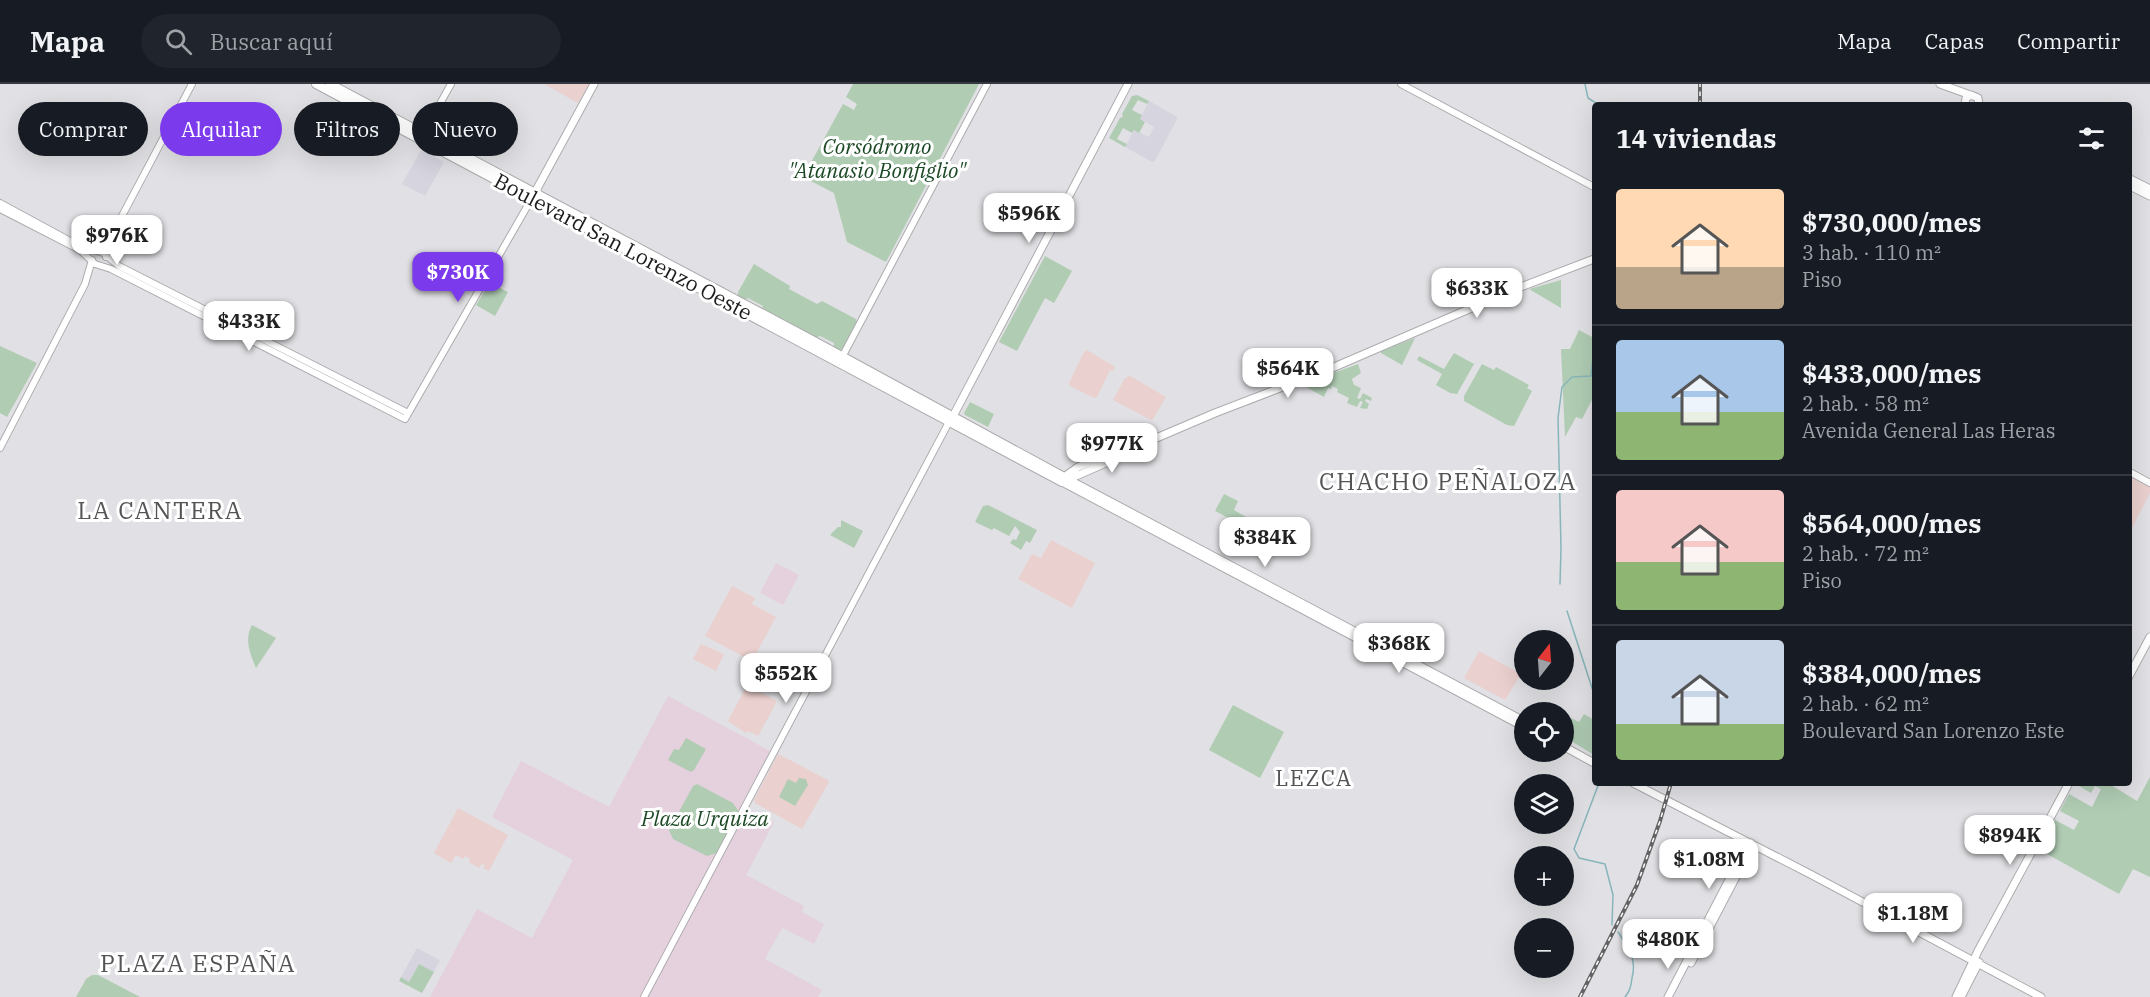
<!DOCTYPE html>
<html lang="es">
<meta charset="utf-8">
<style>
:root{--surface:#171b24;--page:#20242c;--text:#f1f3f6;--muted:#9ea1a6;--line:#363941;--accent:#7c3aed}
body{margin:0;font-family:"IBM Plex Serif",serif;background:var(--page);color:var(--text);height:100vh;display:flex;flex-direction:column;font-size:22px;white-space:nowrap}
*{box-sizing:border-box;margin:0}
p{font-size:20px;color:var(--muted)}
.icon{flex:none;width:33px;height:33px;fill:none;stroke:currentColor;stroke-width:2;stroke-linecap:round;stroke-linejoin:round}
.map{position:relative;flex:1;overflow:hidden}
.panel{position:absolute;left:1592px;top:18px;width:540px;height:684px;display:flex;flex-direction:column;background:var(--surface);border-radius:6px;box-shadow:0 6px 24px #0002}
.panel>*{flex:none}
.banner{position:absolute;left:18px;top:18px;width:570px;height:54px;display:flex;gap:12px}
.needle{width:39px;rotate:17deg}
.controls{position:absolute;left:1514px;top:546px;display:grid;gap:12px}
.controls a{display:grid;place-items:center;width:60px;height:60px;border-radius:50%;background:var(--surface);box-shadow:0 6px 24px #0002;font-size:30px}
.price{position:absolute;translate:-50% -51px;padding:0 14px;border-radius:12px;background:#fff;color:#222;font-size:20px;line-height:39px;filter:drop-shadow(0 2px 3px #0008)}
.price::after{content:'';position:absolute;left:50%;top:36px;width:18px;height:14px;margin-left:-9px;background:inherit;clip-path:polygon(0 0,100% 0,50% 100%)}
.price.on{background:var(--accent);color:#fff}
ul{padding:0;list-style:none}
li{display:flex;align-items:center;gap:18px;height:150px;padding:0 24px}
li+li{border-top:2px solid var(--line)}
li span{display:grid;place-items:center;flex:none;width:168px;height:120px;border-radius:6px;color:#555}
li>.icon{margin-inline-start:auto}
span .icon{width:72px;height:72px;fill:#fffc;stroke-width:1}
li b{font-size:26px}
h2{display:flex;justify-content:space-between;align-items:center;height:72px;padding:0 24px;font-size:26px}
.chip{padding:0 21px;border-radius:27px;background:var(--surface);box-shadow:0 6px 24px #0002;font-size:21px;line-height:54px}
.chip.on{background:var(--accent);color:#fff}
header{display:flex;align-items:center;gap:36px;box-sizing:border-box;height:84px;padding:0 30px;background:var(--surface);border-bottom:2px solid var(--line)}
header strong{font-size:28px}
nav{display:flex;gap:33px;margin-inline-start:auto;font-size:21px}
.search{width:420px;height:54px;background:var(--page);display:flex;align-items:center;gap:15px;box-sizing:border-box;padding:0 21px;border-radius:33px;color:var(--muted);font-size:22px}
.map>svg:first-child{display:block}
.commercial{fill:#e5d0dd}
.built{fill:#d6d4df}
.education{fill:#ead0ce}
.green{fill:#b0ccb3}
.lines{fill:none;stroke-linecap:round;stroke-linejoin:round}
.stream{stroke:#87b5ba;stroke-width:1.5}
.tertiary-casing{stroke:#acabae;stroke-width:8}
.secondary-casing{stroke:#acabae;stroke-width:9}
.primary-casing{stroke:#acabae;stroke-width:10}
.tertiary{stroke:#fff;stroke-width:6}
.secondary{stroke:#fff;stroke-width:7}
.primary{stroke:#fff;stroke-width:8}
.rail-casing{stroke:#636264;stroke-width:4}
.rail{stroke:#fff;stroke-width:1.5;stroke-dasharray:4.5;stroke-linecap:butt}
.labels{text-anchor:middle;stroke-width:6;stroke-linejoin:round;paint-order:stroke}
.park-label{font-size:21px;font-style:italic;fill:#1c4925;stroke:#fff}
.street-label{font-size:21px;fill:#1c1c1d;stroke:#fff}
.neighbourhood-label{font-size:22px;letter-spacing:1.5px;fill:#545457;stroke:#fff}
.quarter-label{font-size:24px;letter-spacing:1.5px;fill:#545457;stroke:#fff}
</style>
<header>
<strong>Mapa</strong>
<div class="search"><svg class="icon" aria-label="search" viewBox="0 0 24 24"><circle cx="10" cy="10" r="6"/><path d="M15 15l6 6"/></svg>Buscar aquí</div>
<nav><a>Mapa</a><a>Capas</a><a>Compartir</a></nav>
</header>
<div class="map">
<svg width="2150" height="913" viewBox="0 0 2150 913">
<rect width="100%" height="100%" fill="#e1e0e4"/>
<path class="commercial" d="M776 479 799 491 783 521 760 509Z
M668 612 770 667 741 722 774 738 746 791 804 822 802 828 824 840 814 860 782 844 765 875 822 906 818 913H430L477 825 532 854 573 776 492 733 521 677 609 723Z"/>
<path class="built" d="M1149 17 1176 32 1177 35 1155 77 1152 78 1125 63 1134 46 1149 53 1154 43 1140 35Z
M421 66 444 78 425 112 402 100Z
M417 864 440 876 434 888 419 880 409 898 401 893Z"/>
<path class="education" d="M544 0H589L578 19Z
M1087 266 1115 283 1113 287 1110 286 1097 313 1094 314 1070 302 1069 299 1084 268Z
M1130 292 1166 313 1153 335 1151 336 1113 316 1125 294Z
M2128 390 2150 401V409L2129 450Z
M1051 456 1095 479 1072 524 1018 495 1032 470 1041 474Z
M732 502 755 514 752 520 776 533 752 577 705 552Z
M701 560 724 570 716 587 693 575Z
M1479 567 1521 590 1505 616 1464 594Z
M747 601 777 617 758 652 748 647 746 649 728 637Z
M778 670 828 696 829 698 802 745 755 719 754 716Z
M458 724 508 751 489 787 483 784 485 781 482 780 479 784 469 778 470 775 465 772 463 775 456 771 451 779 434 769Z"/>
<path class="green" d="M853 0H979L886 178 847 158 834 109 803 93 843 20 854 26 857 20 846 13Z
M1137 11 1149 17 1147 20 1138 16 1132 26 1142 31 1140 35 1145 38 1139 49 1134 46 1132 49 1123 44 1117 55 1127 60 1125 63 1109 54 1120 34 1123 33 1122 30 1132 12Z
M1045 172 1072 187 1054 219 1045 214 1017 267 999 258Z
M754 180 790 202 789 205 817 220 822 217 856 235 857 238 843 265 838 266 834 264V259L820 252 815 254 762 226 763 222 748 214 744 216 738 213V208Z
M1561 196V224L1529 205Z
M490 199 508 208 495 232 476 221Z
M1579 246 1594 254V312L1582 335 1576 333 1565 353 1561 265H1570Z
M1415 254 1402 281 1381 269V267Z
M0 262 37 279 7 333 0 329Z
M1454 269 1474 280 1457 310 1450 309 1436 301 1442 290 1417 276 1419 272 1444 285Z
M1358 280 1361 289 1352 295 1354 301 1361 304 1357 314 1360 315 1363 309 1372 314 1371 317 1366 315 1365 317 1369 320 1367 325 1360 324 1363 318 1360 317 1357 323 1347 319 1349 314 1337 308 1338 305 1332 302 1331 305 1328 304 1324 313 1306 303V299Z
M1482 280 1494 286 1496 283 1529 301 1527 304 1532 307 1514 342 1507 341 1464 317V312Z
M970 318 994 330 988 343 965 331 964 329Z
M1105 348 1110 359 1106 370 1079 381 1086 366 1089 365 1093 357Z
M1224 410 1238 417 1234 426 1251 436 1246 443 1215 427Z
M988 421 1037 446 1030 459 1026 457 1021 466 1010 459 1013 455 1016 456 1020 448 1015 442 1009 452 994 444 992 446 975 438 983 422Z
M841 436 863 447 854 464 830 451 838 443H841Z
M252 541 276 554 256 584C250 569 244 556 252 541Z
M1233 621 1284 648 1260 694 1209 666Z
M1563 630 1579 638 1584 630 1594 636V671L1563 652Z
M686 654 706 665 694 686 691 688 668 676 674 665 679 666Z
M2150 693V793L2133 785 2119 810 2040 766 2055 736 2074 746 2079 737 2060 727 2069 710 2092 723 2101 705 2095 702 2091 709 2074 699H2112L2111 701 2137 717Z
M799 694 806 695 808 701 795 722 779 713 788 695 796 699Z
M697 700 733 719 739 728 717 769 707 772 673 755 669 746 693 702Z
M419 880 434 888 422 909 399 897 401 893 409 898Z
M92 891H98L140 913H76L86 895Z"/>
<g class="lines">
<path class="stream" d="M1585 0 1588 14 1599 21
M1560 500 1561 464 1558 334 1562 303 1572 293 1591 292 1594 265
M1567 527 1594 610
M1599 699 1574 765 1579 774 1605 780 1613 811 1612 841
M1618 848C1629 865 1637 875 1632 894 1631 902 1630 907 1625 913"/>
<g class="tertiary-casing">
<path id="tertiary" d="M1401 0 1594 103
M422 52 451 0
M0 119 83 164 102 168 119 182 408 329
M0 125 80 166 95 180 111 185 405 335 532 114
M97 167 114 147
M106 173V167L114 147 192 0
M841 275 987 0
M0 364 85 200 92 176
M2128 387 2150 399
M644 913 949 338"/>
</g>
<g class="secondary-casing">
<path id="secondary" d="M1940 0 1973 12
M1965 21 1966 14 1971 11 1978 14 1979 21
M2128 94 2150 105
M2128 101 2150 112
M533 112 594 0
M951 336 1128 0
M1067 396 1138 365 1140 361
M1062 398 1524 643
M2128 594 2150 553
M1524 637 1064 393 1078 383 1136 360 1140 361 1215 329 1332 284 1518 204 1594 175
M1563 662 1594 679
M1633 699 1810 790 2041 913
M1691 879 1749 768 1751 760
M1668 913 1745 765 1751 759
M1956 913 1978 867 2069 699
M1961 913 1979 878"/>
</g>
<g class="primary-casing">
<path id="primary" d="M316 0 1062 398
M330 0 814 257 1064 393"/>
</g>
<use href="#tertiary" class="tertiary"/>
<use href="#secondary" class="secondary"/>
<use href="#primary" class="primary"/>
<g class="rail-casing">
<path id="rail" d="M1700 21V0
M1580 913 1637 801 1660 737 1671 699"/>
</g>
<use href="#rail" class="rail"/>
</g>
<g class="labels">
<g class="park-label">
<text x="877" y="70">Corsódromo<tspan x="877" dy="24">"Atanasio Bonfiglio"</tspan></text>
<text x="705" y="742">Plaza Urquiza</text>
</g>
<g class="street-label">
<text transform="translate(623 163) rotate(28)" y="7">Boulevard San Lorenzo Oeste</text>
</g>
<g class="neighbourhood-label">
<text x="1314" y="702">LEZCA</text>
</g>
<g class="quarter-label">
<text x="1448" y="406">CHACHO PEÑALOZA</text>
<text x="160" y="435">LA CANTERA</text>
<text x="198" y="888">PLAZA ESPAÑA</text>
</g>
</g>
</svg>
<div class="controls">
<a><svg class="needle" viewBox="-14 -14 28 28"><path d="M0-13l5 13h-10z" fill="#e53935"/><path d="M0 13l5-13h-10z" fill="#9ea1a6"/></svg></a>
<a><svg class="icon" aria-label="locate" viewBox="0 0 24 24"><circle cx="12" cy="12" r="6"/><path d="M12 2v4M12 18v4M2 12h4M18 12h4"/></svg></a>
<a><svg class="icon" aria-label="layers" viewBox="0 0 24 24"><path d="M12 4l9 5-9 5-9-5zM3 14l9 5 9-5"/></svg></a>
<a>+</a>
<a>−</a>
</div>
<b class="price" style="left:1029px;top:160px">$596K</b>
<b class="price" style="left:117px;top:182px">$976K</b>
<b class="price on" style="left:458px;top:219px">$730K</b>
<b class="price" style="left:1477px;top:235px">$633K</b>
<b class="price" style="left:249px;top:268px">$433K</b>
<b class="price" style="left:1288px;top:315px">$564K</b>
<b class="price" style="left:1112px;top:390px">$977K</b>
<b class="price" style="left:1265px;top:484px">$384K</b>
<b class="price" style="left:1399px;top:590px">$368K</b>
<b class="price" style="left:786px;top:620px">$552K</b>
<b class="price" style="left:2010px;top:782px">$894K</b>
<b class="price" style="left:1709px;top:806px">$1.08M</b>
<b class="price" style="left:1913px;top:860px">$1.18M</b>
<b class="price" style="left:1668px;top:886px">$480K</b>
<div class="banner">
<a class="chip">Comprar</a>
<a class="chip on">Alquilar</a>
<a class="chip">Filtros</a>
<a class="chip">Nuevo</a>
</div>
<section class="panel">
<h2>14 viviendas<svg class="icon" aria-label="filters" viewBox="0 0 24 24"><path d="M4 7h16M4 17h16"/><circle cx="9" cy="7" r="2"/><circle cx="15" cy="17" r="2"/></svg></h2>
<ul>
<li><span style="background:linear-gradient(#ffd9b3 65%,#b9a48a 0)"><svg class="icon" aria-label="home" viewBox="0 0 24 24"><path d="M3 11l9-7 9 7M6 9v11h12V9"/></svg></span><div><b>$730,000/mes</b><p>3 hab. · 110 m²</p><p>Piso</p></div></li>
<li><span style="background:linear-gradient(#a9c7e8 60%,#8fb573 0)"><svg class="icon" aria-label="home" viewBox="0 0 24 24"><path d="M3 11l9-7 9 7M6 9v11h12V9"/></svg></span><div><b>$433,000/mes</b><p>2 hab. · 58 m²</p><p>Avenida General Las Heras</p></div></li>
<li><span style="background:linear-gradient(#f6c9c9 60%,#8fb573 0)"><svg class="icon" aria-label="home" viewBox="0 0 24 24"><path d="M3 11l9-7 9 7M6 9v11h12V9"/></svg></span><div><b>$564,000/mes</b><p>2 hab. · 72 m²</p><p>Piso</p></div></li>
<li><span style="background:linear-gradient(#c9d6e8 70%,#8fb573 0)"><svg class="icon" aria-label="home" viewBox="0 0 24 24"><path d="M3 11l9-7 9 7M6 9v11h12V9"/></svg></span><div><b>$384,000/mes</b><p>2 hab. · 62 m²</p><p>Boulevard San Lorenzo Este</p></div></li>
</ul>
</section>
</div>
